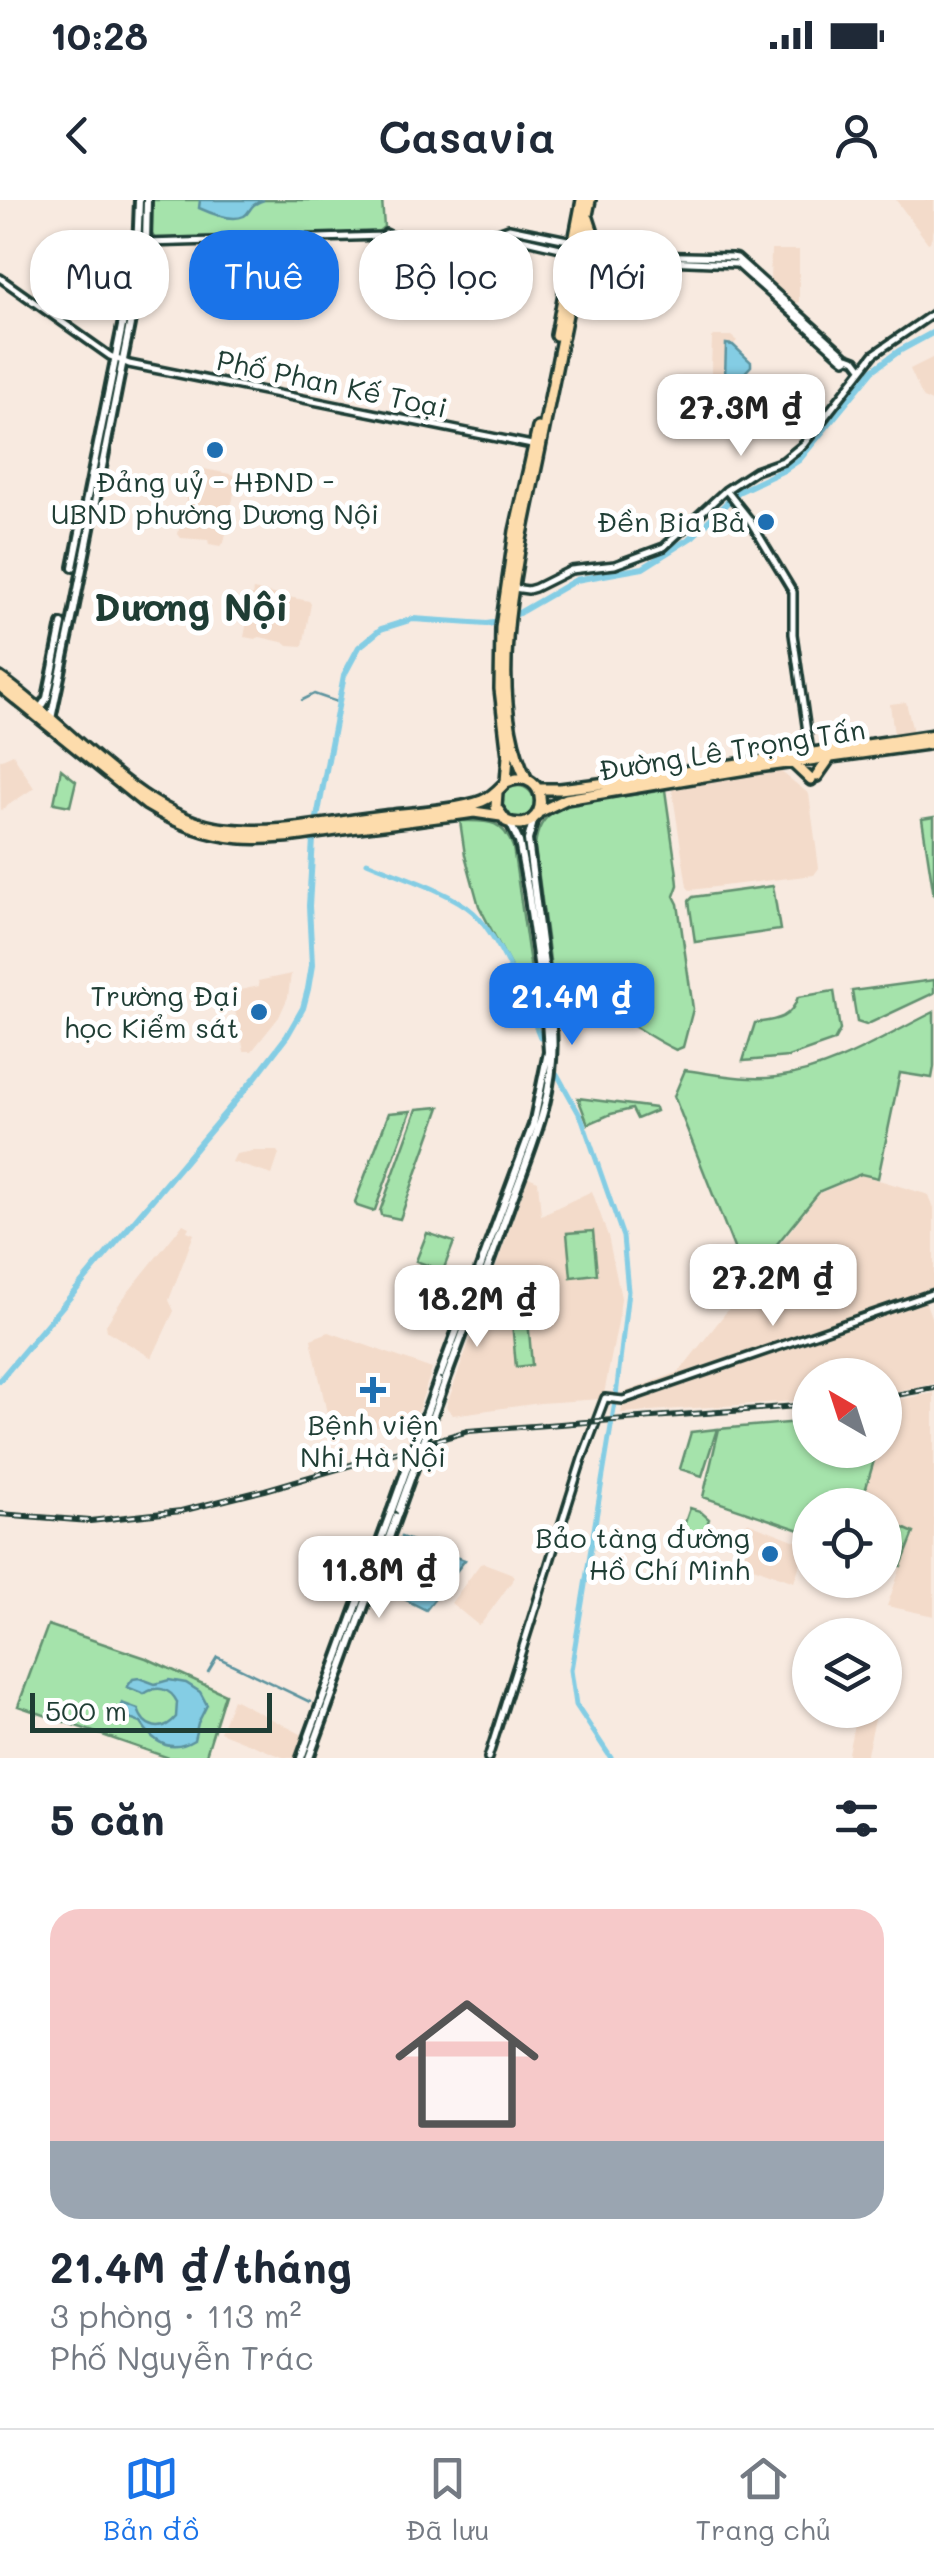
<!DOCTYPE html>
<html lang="vi">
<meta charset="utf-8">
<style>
:root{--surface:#fff;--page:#f2f2f3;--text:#1f2937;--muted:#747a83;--line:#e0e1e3;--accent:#1a73e8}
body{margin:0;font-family:Mali,sans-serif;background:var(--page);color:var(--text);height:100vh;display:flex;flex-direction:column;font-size:38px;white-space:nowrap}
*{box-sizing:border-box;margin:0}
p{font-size:32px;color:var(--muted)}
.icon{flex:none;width:55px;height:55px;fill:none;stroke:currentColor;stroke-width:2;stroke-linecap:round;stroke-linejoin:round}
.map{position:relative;height:1558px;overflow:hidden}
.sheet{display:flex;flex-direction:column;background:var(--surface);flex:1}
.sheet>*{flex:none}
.top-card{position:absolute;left:30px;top:30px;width:875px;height:90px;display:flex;gap:20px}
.needle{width:65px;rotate:321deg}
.controls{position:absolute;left:792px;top:1158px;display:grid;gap:20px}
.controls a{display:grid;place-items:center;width:110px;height:110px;border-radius:50%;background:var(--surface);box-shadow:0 2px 8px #0004;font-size:50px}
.scale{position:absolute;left:30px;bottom:25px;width:242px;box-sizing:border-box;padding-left:10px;border:5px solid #1f3d34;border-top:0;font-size:28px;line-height:35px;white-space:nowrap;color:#1f3d34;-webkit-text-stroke:8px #fff;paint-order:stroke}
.price{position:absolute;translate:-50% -85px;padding:0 22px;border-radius:20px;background:#fff;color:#222;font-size:32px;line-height:65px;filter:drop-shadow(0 2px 5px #0008)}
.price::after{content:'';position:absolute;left:50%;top:60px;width:30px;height:22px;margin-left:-15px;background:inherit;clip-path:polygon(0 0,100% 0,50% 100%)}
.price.on{background:var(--accent);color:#fff}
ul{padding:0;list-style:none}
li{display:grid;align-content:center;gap:20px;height:530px;padding:0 50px}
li+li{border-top:2px solid var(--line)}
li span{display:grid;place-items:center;height:310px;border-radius:30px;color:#555}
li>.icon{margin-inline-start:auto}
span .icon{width:180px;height:180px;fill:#fffc;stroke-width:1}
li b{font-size:42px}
h2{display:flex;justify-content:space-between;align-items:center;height:120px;padding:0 50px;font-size:42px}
.tag{padding:0 35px;border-radius:40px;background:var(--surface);box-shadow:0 2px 8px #0004;font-size:35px;line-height:90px}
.tag.on{background:var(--accent);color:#fff}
.status{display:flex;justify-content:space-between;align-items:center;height:70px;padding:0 50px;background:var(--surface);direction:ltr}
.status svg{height:28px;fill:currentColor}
header{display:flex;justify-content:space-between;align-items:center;height:130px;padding:0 50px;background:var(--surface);font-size:45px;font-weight:600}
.tabs{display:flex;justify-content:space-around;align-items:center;height:140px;border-top:2px solid var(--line);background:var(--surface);font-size:28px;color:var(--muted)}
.tabs a{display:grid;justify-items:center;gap:5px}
.tabs .on{color:var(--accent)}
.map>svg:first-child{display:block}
.built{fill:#f3dbca}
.green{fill:#a5e3ab;stroke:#629070;stroke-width:2.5}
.water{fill:#84cde4;stroke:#5c939e;stroke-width:2.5}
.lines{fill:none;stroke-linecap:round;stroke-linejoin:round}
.shore{stroke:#47777a;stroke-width:2.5}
.stream{stroke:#5c939e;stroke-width:2.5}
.canal{stroke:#84cde4;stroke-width:5}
.river{stroke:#84cde4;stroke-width:6}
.tertiary-casing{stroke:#1f3d34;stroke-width:12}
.secondary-casing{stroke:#1f3d34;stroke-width:14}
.primary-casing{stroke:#1f3d34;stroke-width:16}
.tertiary{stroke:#fff;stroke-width:5}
.secondary{stroke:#fff;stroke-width:6}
.primary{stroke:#fddcac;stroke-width:9}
.rail-casing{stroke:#1f3d34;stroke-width:6}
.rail{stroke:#fff;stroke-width:2.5;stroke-dasharray:8;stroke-linecap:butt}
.secondary-bridge-casing{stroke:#1f3d34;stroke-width:14;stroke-linecap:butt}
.secondary-bridge{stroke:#fff;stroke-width:6}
.poi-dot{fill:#1f6fb2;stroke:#fff;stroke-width:4}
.labels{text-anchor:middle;stroke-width:10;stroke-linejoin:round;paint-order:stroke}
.street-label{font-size:28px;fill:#1f3d34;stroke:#fff}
.poi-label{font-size:28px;fill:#1f3d34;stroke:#fff;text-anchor:end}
.district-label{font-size:38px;font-weight:bold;fill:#1f3d34;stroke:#fff}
</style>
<div class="status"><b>10:28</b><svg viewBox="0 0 49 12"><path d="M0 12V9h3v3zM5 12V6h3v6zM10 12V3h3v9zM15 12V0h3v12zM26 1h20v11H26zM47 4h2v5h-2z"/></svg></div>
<header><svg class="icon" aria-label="back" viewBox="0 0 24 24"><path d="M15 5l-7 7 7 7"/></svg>Casavia<svg class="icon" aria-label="person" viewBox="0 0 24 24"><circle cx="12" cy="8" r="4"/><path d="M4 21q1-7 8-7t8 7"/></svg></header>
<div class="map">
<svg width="934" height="1558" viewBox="0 0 934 1558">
<rect width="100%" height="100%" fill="#f8eae0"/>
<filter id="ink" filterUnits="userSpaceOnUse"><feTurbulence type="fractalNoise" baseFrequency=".01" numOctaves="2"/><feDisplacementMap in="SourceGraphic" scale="20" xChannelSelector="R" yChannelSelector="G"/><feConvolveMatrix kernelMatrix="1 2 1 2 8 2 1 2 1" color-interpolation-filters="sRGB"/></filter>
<g filter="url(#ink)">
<path class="built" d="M896 0H934V29L930 42 928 43Z
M771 50H799V102L795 105 770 82Z
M714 136H731L737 141 733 145 726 144 729 179 735 180 740 184 717 209 710 202 712 138Z
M934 157V203L923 198 910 169Z
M194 267 235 275 237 278 224 343 220 346 209 344 208 340 181 338 178 334Z
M253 390 309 401 311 404 303 446 288 445 286 443 260 437 255 439 244 437Z
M906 502 913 532 894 535 890 504Z
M13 554 34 588 1 610 0 560Z
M779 570 809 594 819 668 814 675 690 690 687 687 672 589Z
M291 774 288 797 279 817 252 851H244L231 792 259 786 258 781Z
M253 951H277L279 954 272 975 232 962 236 954Z
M862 975 929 995 934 1008V1091L923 1095 934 1125V1184L885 1193V1175H810V1200L621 1213 625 1192 679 1172 820 993Z
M528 977 538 981 541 1015 592 991 608 1036 621 1098 618 1122 604 1194 601 1199 540 1203 453 1215 446 1207Z
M183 1024 189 1027 187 1031 194 1034 169 1100 174 1111 152 1158 107 1131 106 1125 121 1101Z
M329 1132 432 1169 418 1211 403 1223 331 1232 311 1139Z
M934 1193V1416L887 1406 913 1333 885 1320V1305H861L877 1250H885V1220L890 1201Z
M747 1322 801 1343 805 1349 794 1382 734 1360Z
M484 1363 513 1374 515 1377 481 1424 478 1425 451 1403 480 1364Z
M233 1499 303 1535 296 1558H285L220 1532Z
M857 1510H877L866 1558H847Z"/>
<path class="green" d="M151 0H382L384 27 378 32 369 33 162 40 155 39 151 33Z
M61 569 76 581 70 606 54 603Z
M502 602a16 16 0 1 1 32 0a16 16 0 1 1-32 0Z
M665 590 677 675 678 685 674 696 678 704 693 809 683 847 676 850C649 838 623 815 594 809 578 806 567 809 555 798L535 647C538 604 574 603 608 598 627 596 646 593 665 590Z
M934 617V696L922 619Z
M460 621C487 621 502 618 513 647L538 819 479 706 465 655Z
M773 686 780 730 695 742 689 701 693 697Z
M934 780V793L866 825 857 822 852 791Z
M834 791 840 830 834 841 788 857 743 861 755 823C776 820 791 819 798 797Z
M934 812V867L932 878 900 873 878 978 861 974 820 991 747 1081 674 896 685 870C715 874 747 881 777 877 833 870 885 836 934 812Z
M578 898 655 908 656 911 637 919 632 909 611 914 588 924Z
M440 907 400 1019 381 1015 380 1011 417 909Z
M411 911 375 1010 372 1011 357 1006 355 1002 389 913Z
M593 1031 597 1074 571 1077 567 1033Z
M427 1033 454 1042 443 1071 416 1061Z
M413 1075 439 1084 431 1108 407 1099 405 1093Z
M527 1109 532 1165 516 1167 511 1110Z
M810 1221V1250H877L861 1305H810V1324L803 1331 703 1297 719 1229Z
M717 1229 702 1276 680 1269 691 1232Z
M690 1308 700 1311 709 1319 699 1347 679 1340Z
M885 1320 914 1333 901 1366 885 1361Z
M369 1345 370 1347 355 1387 350 1386 337 1359Z
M48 1425 146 1458 225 1494 205 1558H169L18 1506Z"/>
<path class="water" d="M200 0H264C248 5 252 11 244 16 232 22 210 13 199 8Z
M726 144 733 145 751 162V166L737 181 725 178Z
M401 1337 465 1360 426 1410 382 1388Z
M139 1478 155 1484 169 1480 186 1483 200 1492 207 1505 198 1523 194 1540C171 1554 154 1543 141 1523L121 1516 119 1510 122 1503 138 1509C144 1529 163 1533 176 1517L177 1502C170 1488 157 1485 144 1494L127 1487 133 1479Z"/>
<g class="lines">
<path class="shore" d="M409 1351 445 1365 444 1370 423 1396 396 1383 405 1354Z"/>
<path class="stream" d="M302 500 314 494 340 503
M208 1472 217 1457 310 1502"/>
<path class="canal" d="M367 662C397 675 450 691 473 712 499 735 527 804 540 837
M557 874 582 919 623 1037 628 1091 616 1196 571 1470 576 1505 611 1558"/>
<path class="river" d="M0 1180 254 879 287 836 303 808 308 789 312 765 309 706 313 639 344 475 359 447 381 429 413 419 487 424 505 421 576 380 643 368 692 337 738 292 784 270 799 260 873 170 899 151 934 132"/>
<g class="tertiary-casing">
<path id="tertiary" d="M386 33 390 35 389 39 384 37Z
M391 36 498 32 509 28 641 55 731 57 737 58 848 158 845 160 841 157 737 64 641 60 599 52 569 50 508 36 500 32
M146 43 384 36
M0 78 110 156 129 164 532 245
M848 157 856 160 862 168
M726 290 749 319 793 392V434L810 553
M513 388 528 390 535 388 571 370 615 365 664 347 726 290 755 271 783 261 804 244 874 154 934 113
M488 1558 582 1259 605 1198 623 1200 934 1093"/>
</g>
<g class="secondary-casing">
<path id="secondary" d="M73 367 137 52 139 0
M40 509 47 498 62 424
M51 519 74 410 146 43 147 0
M446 1179C468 1121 489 1064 510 1006 532 946 557 894 552 828L528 640 534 618
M438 1181 533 925 548 852 546 820 528 691 519 642 510 623
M301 1558 391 1312
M309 1558 399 1310"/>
</g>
<g class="primary-casing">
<path id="primary" d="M579 72 599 52 588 18
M556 135 582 0
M0 478C67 524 142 620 225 629 277 635 332 622 384 616 410 613 459 610 482 601 492 597 498 590 506 582
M0 486 147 605C222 651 267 640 350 628 391 623 433 618 474 612L501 616
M792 562 811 580
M817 576 831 556
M527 580C481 490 521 343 540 248 556 165 574 83 590 0
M506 582 508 556 500 489 501 428 515 331 538 228
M538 589H560L638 579 934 535
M497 592 496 607 506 621C552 639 552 563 506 582
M539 612 566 599 758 567 934 543"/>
</g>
<use href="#tertiary" class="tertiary"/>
<use href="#secondary" class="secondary"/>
<use href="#primary" class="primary"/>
<g class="rail-casing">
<path id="rail" d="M885 1197 934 1188
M0 1314 90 1321 181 1311 265 1290 468 1231 810 1205"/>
</g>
<use href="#rail" class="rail"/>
<g class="secondary-bridge-casing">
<path id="secondary-bridge" d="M399 1310 446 1179
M391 1312 438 1181"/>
</g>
<use href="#secondary-bridge" class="secondary-bridge"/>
</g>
</g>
<g class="poi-dot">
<circle cx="215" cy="250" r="10"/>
<circle cx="766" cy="322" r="10"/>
<circle cx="259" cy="812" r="10"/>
<path d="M368 1175h10v10h10v10h-10v10h-10v-10h-10v-10h10z"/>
<circle cx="770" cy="1354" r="10"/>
</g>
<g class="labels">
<g class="street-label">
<text transform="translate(332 184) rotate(12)" y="10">Phố Phan Kế Toại</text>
<text transform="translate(732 550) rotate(-9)" y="10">Đường Lê Trọng Tấn</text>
</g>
<g class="poi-label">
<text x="215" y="292" text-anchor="middle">Đảng uỷ - HĐND -<tspan x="215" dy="32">UBND phường Dương Nội</tspan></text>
<text x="746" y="332">Đền Bia Bà</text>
<text x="239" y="806">Trường Đại<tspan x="239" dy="32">học Kiểm sát</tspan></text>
<text x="373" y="1235" text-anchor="middle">Bệnh viện<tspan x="373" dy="32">Nhi Hà Nội</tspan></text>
<text x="750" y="1348">Bảo tàng đường<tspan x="750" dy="32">Hồ Chí Minh</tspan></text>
</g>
<g class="district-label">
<text x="191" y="421">Dương Nội</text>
</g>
</g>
</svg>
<div class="controls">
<a><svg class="needle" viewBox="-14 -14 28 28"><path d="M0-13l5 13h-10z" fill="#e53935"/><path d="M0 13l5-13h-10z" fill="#747a83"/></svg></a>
<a><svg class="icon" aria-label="locate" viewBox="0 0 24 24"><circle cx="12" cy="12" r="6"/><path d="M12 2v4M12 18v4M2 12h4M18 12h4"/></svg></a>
<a><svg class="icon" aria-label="layers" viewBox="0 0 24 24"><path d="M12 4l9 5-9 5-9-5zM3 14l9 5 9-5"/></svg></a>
</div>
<div class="scale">500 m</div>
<b class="price" style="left:741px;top:259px">27.3M ₫</b>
<b class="price on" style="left:572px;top:848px">21.4M ₫</b>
<b class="price" style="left:773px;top:1129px">27.2M ₫</b>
<b class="price" style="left:477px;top:1150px">18.2M ₫</b>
<b class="price" style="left:379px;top:1421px">11.8M ₫</b>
<div class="top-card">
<a class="tag">Mua</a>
<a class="tag on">Thuê</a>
<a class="tag">Bộ lọc</a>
<a class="tag">Mới</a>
</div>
</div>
<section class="sheet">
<h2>5 căn<svg class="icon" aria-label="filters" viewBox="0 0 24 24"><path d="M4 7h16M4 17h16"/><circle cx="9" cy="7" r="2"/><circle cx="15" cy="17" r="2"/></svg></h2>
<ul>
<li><span style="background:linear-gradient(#f6c9c9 75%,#9aa5b1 0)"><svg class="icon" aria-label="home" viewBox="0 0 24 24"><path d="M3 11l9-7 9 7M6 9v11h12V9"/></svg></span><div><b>21.4M ₫/tháng</b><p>3 phòng · 113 m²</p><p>Phố Nguyễn Trác</p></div></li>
</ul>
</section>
<nav class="tabs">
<a class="on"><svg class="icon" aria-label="map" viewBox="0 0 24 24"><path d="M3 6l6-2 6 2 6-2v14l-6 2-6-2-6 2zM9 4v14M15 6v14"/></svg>Bản đồ</a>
<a><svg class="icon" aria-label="saved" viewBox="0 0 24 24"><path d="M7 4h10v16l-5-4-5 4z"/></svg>Đã lưu</a>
<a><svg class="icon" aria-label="home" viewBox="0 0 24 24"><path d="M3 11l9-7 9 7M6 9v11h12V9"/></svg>Trang chủ</a>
</nav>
